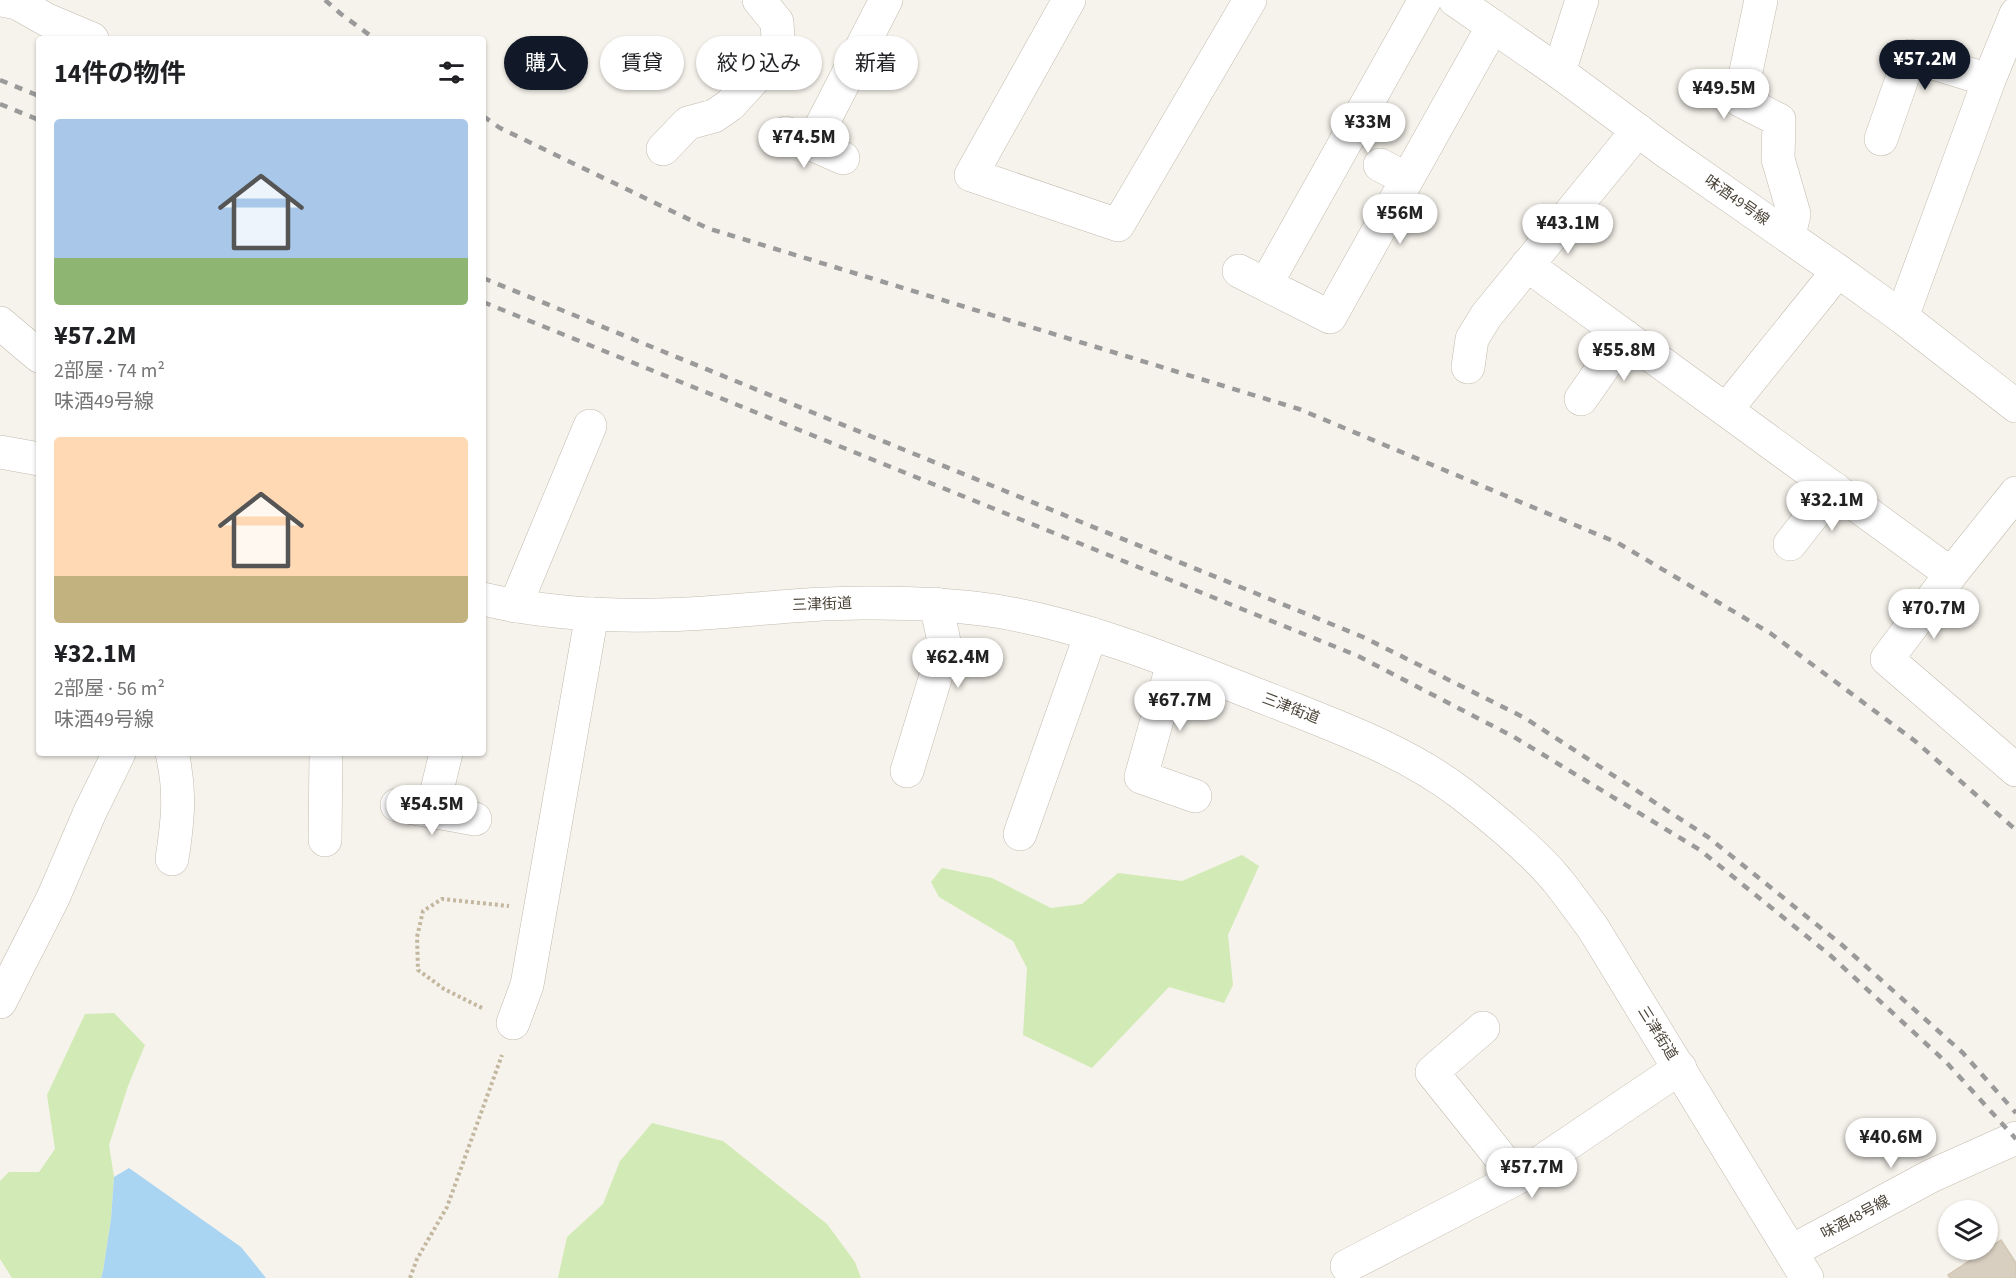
<!DOCTYPE html>
<html lang="ja">
<meta charset="utf-8">
<style>
:root{--surface:#fff;--page:#f2f2f2;--text:#202124;--muted:#757577;--accent:#111827}
body{margin:0;font-family:"Source Sans 3","Noto Sans JP",sans-serif;background:var(--page);color:var(--text);height:100vh;display:flex;flex-direction:column;font-size:22px;white-space:nowrap}
*{box-sizing:border-box;margin:0}
p{font-size:20px;color:var(--muted)}
.icon{flex:none;width:33px;height:33px;fill:none;stroke:currentColor;stroke-width:2;stroke-linecap:round;stroke-linejoin:round}
.map{position:relative;flex:1;overflow:hidden}
.side{position:absolute;left:36px;top:36px;width:450px;height:720px;display:flex;flex-direction:column;background:var(--surface);border-radius:6px;box-shadow:0 2px 4px #0004}
.side>*{flex:none}
.top-card{position:absolute;left:504px;top:36px;width:570px;height:54px;display:flex;gap:12px}
.fabs{position:absolute;left:1938px;top:1200px;display:grid;gap:12px}
.fabs a{display:grid;place-items:center;width:60px;height:60px;border-radius:50%;background:var(--surface);box-shadow:0 2px 4px #0004;font-size:30px}
.price{position:absolute;translate:-50% -51px;padding:0 14px;border-radius:21px;background:#fff;color:#222;font-size:20px;line-height:39px;filter:drop-shadow(0 2px 3px #0008)}
.price::after{content:'';position:absolute;left:50%;top:36px;width:18px;height:14px;margin-left:-9px;background:inherit;clip-path:polygon(0 0,100% 0,50% 100%)}
.price.selected{background:var(--accent);color:#fff}
ul{padding:0;list-style:none}
li{display:grid;align-content:center;gap:12px;height:318px;padding:0 18px}
li span{display:grid;place-items:center;height:186px;border-radius:6px;color:#555}
li>.icon{margin-inline-start:auto}
span .icon{width:108px;height:108px;fill:#fffc;stroke-width:1}
li b{font-size:26px}
h2{display:flex;justify-content:space-between;align-items:center;height:72px;padding:0 18px;font-size:26px}
.tag{padding:0 21px;border-radius:27px;background:var(--surface);box-shadow:0 2px 4px #0004;font-size:21px;line-height:54px}
.tag.selected{background:var(--accent);color:#fff}
.map>svg:first-child{display:block}
.green{fill:#d2eab5}
.water{fill:#a9d4f2}
.building{fill:#d8cfc1;stroke:#d3c7b4;stroke-width:1.5}
.lines{fill:none;stroke-linecap:round;stroke-linejoin:round}
.minor-casing{stroke:#c2bbae;stroke-width:34}
.tertiary-casing{stroke:#c2bbae;stroke-width:34}
.path{stroke:#c4b79f;stroke-width:4;stroke-dasharray:3 3;stroke-linecap:butt}
.minor{stroke:#fff;stroke-width:33}
.tertiary{stroke:#fff;stroke-width:33}
.rail{stroke:#9a9a9a;stroke-width:4.5;stroke-dasharray:8 8;stroke-linecap:butt}
.labels{text-anchor:middle;stroke-width:5;stroke-linejoin:round;paint-order:stroke}
.street-label{font-size:15px;fill:#4b4439;stroke:#fff}
</style>
<div class="map">
<svg width="2016" height="1278" viewBox="0 0 2016 1278">
<rect width="100%" height="100%" fill="#f6f3ec"/>
<path class="green" d="M1242 855 1259 866 1228 935 1233 985 1224 1003 1169 987 1092 1068 1023 1035 1027 968 1013 941 939 897 931 882 942 868 992 878 1051 908 1082 904 1118 873 1182 881Z
M114 1013 145 1045 128 1086 109 1145 114 1177 111 1219 103 1271 101 1278H12L0 1259V1181L9 1172H39L55 1149 47 1095 85 1014Z
M652 1123 723 1141 827 1224 855 1262 861 1278H558L567 1237 603 1204 620 1161Z"/>
<path class="water" d="M129 1168 241 1247 266 1278H101L103 1271 111 1219 114 1177Z"/>
<path class="building" d="M2001 1240 2016 1263V1278H1950L1948 1275Z"/>
<g class="lines">
<g class="minor-casing">
<path id="minor" d="M2 0 17 3 47 20 92 39
M1069 0 971 175 1118 225 1250 0
M1761 0 1740 100 1779 120 1778 159 1794 214 1789 236
M857 55 888 71
M1559 72 1582 0
M786 133 843 158
M1881 139 1910 56 1989 80
M812 144 886 0
M663 149 688 123 714 116 730 105 773 58 778 40 777 22 759 0
M1380 165 1407 179
M1527 265 1951 574
M1239 271 1330 317 1493 26
M1266 284 1425 0
M1902 317 1989 80 2016 14
M1468 367 1472 339 1486 316 1638 130
M1581 399 1625 336
M1726 410 1838 271
M0 452 39 459
M2016 493 1951 574 1887 659 2016 770
M1790 544 1834 488
M515 606 590 426
M1173 663 1141 777 1195 796
M172 753C181 791 178 820 172 859
M907 771 945 646 936 604
M397 805 475 819
M432 811 446 753
M1020 834 1091 634
M325 840 326 753
M0 1002 53 898 90 812 119 753
M513 1023 527 985 592 614
M1483 1028 1432 1072 1517 1178
M1792 1251 1931 1176 2016 1138
M1347 1266 1517 1178 1680 1068"/>
</g>
<g class="tertiary-casing">
<path id="tertiary" d="M1455 0 1559 72 1667 152 1838 271 1902 317 2016 406
M0 323 39 356
M483 599C559 617 640 618 718 612 771 608 822 602 875 603 916 603 956 605 996 611 1092 627 1183 666 1273 701 1338 727 1406 751 1462 794 1494 819 1531 849 1557 880 1569 895 1581 912 1593 928L1807 1278"/>
</g>
<path class="path" d="M482 1008 444 989 418 970 417 937 423 911 442 899 509 906
M410 1278 417 1259 447 1207 502 1055"/>
<use href="#minor" class="minor"/>
<use href="#tertiary" class="tertiary"/>
<path class="rail" d="M325 0 341 14 375 39
M0 80 39 96
M0 104 39 120
M483 116 500 128 707 228 1299 409 1618 543 1770 633 1915 741 2016 830
M483 278 1363 637 1525 718 1708 837 1842 945 1963 1053 2016 1113
M483 302 1358 656 1514 737 1700 850 1831 956 1947 1063 2016 1139"/>
</g>
<g class="labels">
<g class="street-label">
<text transform="translate(1737 200) rotate(35)" y="5">味酒49号線</text>
<text transform="translate(822 604) rotate(-2)" y="5">三津街道</text>
<text transform="translate(1291 708) rotate(21)" y="5">三津街道</text>
<text transform="translate(1658 1033) rotate(58)" y="5">三津街道</text>
<text transform="translate(1855 1217) rotate(-28)" y="5">味酒48号線</text>
</g>
</g>
</svg>
<div class="fabs">
<a><svg class="icon" aria-label="layers" viewBox="0 0 24 24"><path d="M12 4l9 5-9 5-9-5zM3 14l9 5 9-5"/></svg></a>
</div>
<b class="price selected" style="left:1925px;top:91px">¥57.2M</b>
<b class="price" style="left:1724px;top:120px">¥49.5M</b>
<b class="price" style="left:1368px;top:154px">¥33M</b>
<b class="price" style="left:804px;top:169px">¥74.5M</b>
<b class="price" style="left:1400px;top:245px">¥56M</b>
<b class="price" style="left:1568px;top:255px">¥43.1M</b>
<b class="price" style="left:1624px;top:382px">¥55.8M</b>
<b class="price" style="left:1832px;top:532px">¥32.1M</b>
<b class="price" style="left:1934px;top:640px">¥70.7M</b>
<b class="price" style="left:958px;top:689px">¥62.4M</b>
<b class="price" style="left:1180px;top:732px">¥67.7M</b>
<b class="price" style="left:432px;top:836px">¥54.5M</b>
<b class="price" style="left:1891px;top:1169px">¥40.6M</b>
<b class="price" style="left:1532px;top:1199px">¥57.7M</b>
<div class="top-card">
<a class="tag selected">購入</a>
<a class="tag">賃貸</a>
<a class="tag">絞り込み</a>
<a class="tag">新着</a>
</div>
<section class="side">
<h2>14件の物件<svg class="icon" aria-label="filters" viewBox="0 0 24 24"><path d="M4 7h16M4 17h16"/><circle cx="9" cy="7" r="2"/><circle cx="15" cy="17" r="2"/></svg></h2>
<ul>
<li><span style="background:linear-gradient(#a9c7e8 75%,#8fb573 0)"><svg class="icon" aria-label="home" viewBox="0 0 24 24"><path d="M3 11l9-7 9 7M6 9v11h12V9"/></svg></span><div><b>¥57.2M</b><p>2部屋 · 74 m²</p><p>味酒49号線</p></div></li>
<li><span style="background:linear-gradient(#ffd9b3 75%,#c2b280 0)"><svg class="icon" aria-label="home" viewBox="0 0 24 24"><path d="M3 11l9-7 9 7M6 9v11h12V9"/></svg></span><div><b>¥32.1M</b><p>2部屋 · 56 m²</p><p>味酒49号線</p></div></li>
</ul>
</section>
</div>
